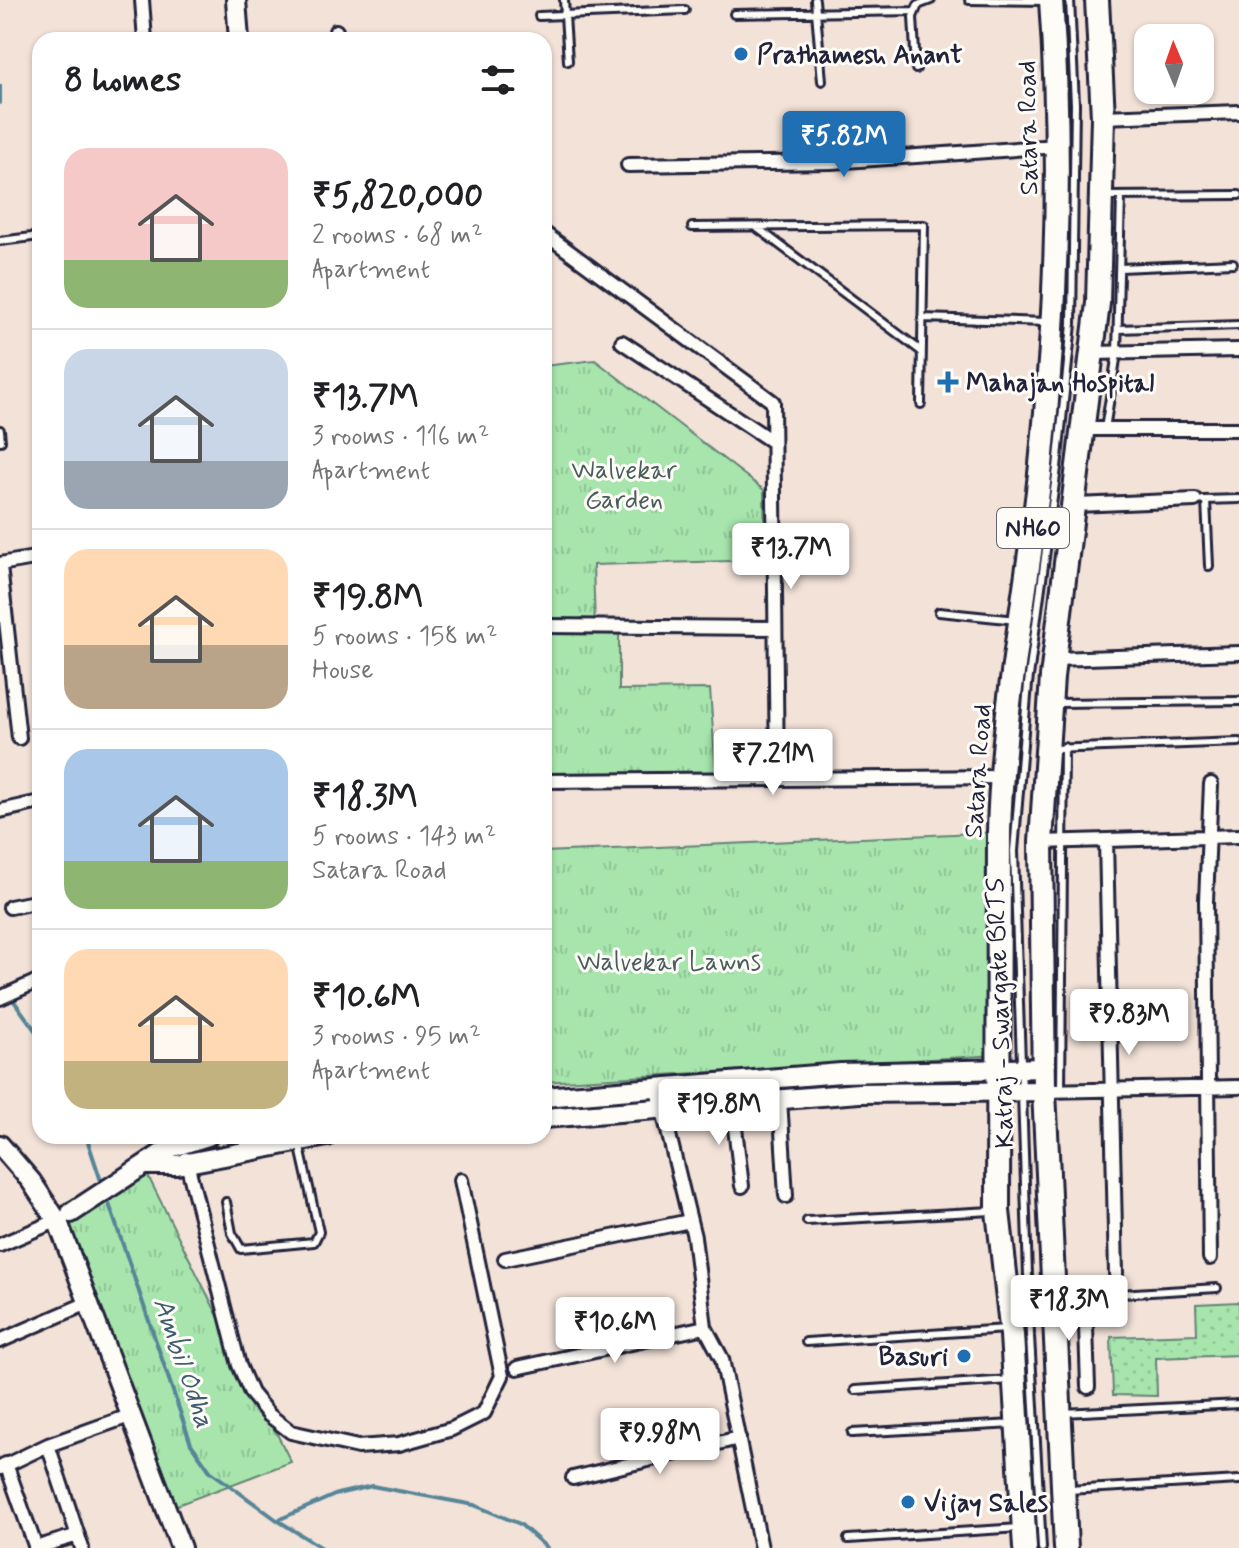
<!DOCTYPE html>
<meta charset="utf-8">
<style>
:root{--surface:#fff;--page:#f6f6f6;--text:#202124;--muted:#757577;--line:#e0e0e0;--accent:#1f6fb2}
body{margin:0;font-family:Mynerve,sans-serif;background:var(--page);color:var(--text);height:100vh;display:flex;flex-direction:column;font-size:30px;white-space:nowrap}
*{box-sizing:border-box;margin:0}
p{font-size:26px;color:var(--muted)}
.icon{flex:none;width:44px;height:44px;fill:none;stroke:currentColor;stroke-width:2;stroke-linecap:round;stroke-linejoin:round}
.map{position:relative;flex:1;overflow:hidden}
.sheet{position:absolute;left:32px;top:32px;width:520px;height:1112px;display:flex;flex-direction:column;background:var(--surface);border-radius:24px;box-shadow:0 2px 6px #0004}
.sheet>*{flex:none}
.needle{width:52px;rotate:358deg}
.controls{position:absolute;left:1134px;top:24px;display:grid;gap:16px}
.controls a{display:grid;place-items:center;width:80px;height:80px;border-radius:16px;background:var(--surface);box-shadow:0 2px 6px #0004;font-size:40px}
.price{position:absolute;translate:-50% -68px;padding:0 18px;border-radius:8px;background:#fff;color:#222;font-size:26px;line-height:52px;filter:drop-shadow(0 2px 4px #0008)}
.price::after{content:'';position:absolute;left:50%;top:48px;width:24px;height:18px;margin-left:-12px;background:inherit;clip-path:polygon(0 0,100% 0,50% 100%)}
.price.active{background:var(--accent);color:#fff}
ul{padding:0;list-style:none}
li{display:flex;align-items:center;gap:24px;height:200px;padding:0 32px}
li+li{border-top:2px solid var(--line)}
li span{display:grid;place-items:center;flex:none;width:224px;height:160px;border-radius:24px;color:#555}
li>.icon{margin-inline-start:auto}
span .icon{width:96px;height:96px;fill:#fffc;stroke-width:1}
li b{font-size:34px}
h2{display:flex;justify-content:space-between;align-items:center;height:96px;padding:0 32px;font-size:34px}
.map>svg:first-child{display:block}
.grass{fill:url(#grass-dots);stroke:#648474;stroke-width:2}
.park{fill:url(#park-tufts);stroke:#648474;stroke-width:2}
.lines{fill:none;stroke-linecap:round;stroke-linejoin:round}
.stream{stroke:#568598;stroke-width:4}
.lane-casing{stroke:#22223b;stroke-width:12}
.street-casing{stroke:#22223b;stroke-width:18}
.secondary-casing{stroke:#22223b;stroke-width:24}
.highway-casing{stroke:#22223b;stroke-width:28}
.lane{stroke:#fdfcf7;stroke-width:6}
.street{stroke:#fdfcf7;stroke-width:12}
.secondary{stroke:#fdfcf7;stroke-width:18}
.highway{stroke:#fdfcf7;stroke-width:22}
.poi-dot{fill:#1f6fb2;stroke:#fdfcf7;stroke-width:3}
.labels{text-anchor:middle;stroke-width:6;stroke-linejoin:round;paint-order:stroke}
.shield{fill:#fdfcf7;stroke:#646373;stroke-width:2}
.shield-label{font-size:24px;font-weight:bold;fill:#22223b}
.poi-label{font-size:26px;font-weight:bold;fill:#22223b;stroke:#fdfcf7;text-anchor:start}
.street-label{font-size:26px;fill:#22223b;stroke:#fdfcf7}
.park-label{font-size:26px;fill:#4a5c5d;stroke:#fdfcf7}
.water-label{font-size:28px;font-style:italic;fill:#405c71;stroke:#fdfcf7}
</style>
<div class="map">
<svg width="1239" height="1548" viewBox="0 0 1239 1548">
<defs>
<pattern id="grass-dots" width="8" height="8" patternUnits="userSpaceOnUse" patternTransform="scale(2)"><rect width="8" height="8" fill="#a7e5ad"/><path d="M2 2h.1M6 6h.1" fill="none" stroke="#8fc496" stroke-width="1.8" stroke-linecap="round"/></pattern>
<pattern id="park-tufts" width="24" height="20" patternUnits="userSpaceOnUse" patternTransform="scale(2)"><rect width="24" height="20" fill="#a7e5ad"/><path d="M3 7l-1-3M5 7V3M7 7l1-3M15 17l-1-3M17 17v-4M19 17l1-3" fill="none" stroke="#8fc496"/></pattern>
</defs>
<rect width="100%" height="100%" fill="#f2e2d8"/>
<filter id="ink" filterUnits="userSpaceOnUse"><feTurbulence type="fractalNoise" baseFrequency=".0125" numOctaves="2"/><feDisplacementMap in="SourceGraphic" scale="16" xChannelSelector="R" yChannelSelector="G"/><feConvolveMatrix kernelMatrix="1 2 1 2 8 2 1 2 1" color-interpolation-filters="sRGB"/></filter>
<g filter="url(#ink)">
<path class="grass" d="M1239 1302V1355L1156 1358 1157 1396 1113 1395 1111 1337 1197 1334 1196 1304Z"/>
<path class="park" d="M595 360 764 490 765 560 593 565 595 626H544V366Z
M619 626V690L710 689 716 774 544 781V631Z
M999 832 998 1055 544 1082V852Z
M146 1172 291 1462 172 1507 67 1224Z"/>
<g class="lines">
<path class="stream" d="M0 86V103
M11 997 40 1037
M86 1136 103 1187
M106 1195 191 1444 210 1471 277 1520 322 1548
M278 1520 337 1494 372 1486 474 1505 520 1524 547 1548"/>
<g class="lane-casing">
<path id="lane" d="M564 0 568 61
M815 0 822 81
M969 0 1046 1
M734 14 914 11
M539 16 685 10
M916 69 913 17 918 5 931 0
M1107 196 1239 195
M692 227 924 225 921 404
M756 227 921 351
M0 241 40 236
M1120 268 1233 263
M922 318 1047 322
M1118 329 1239 325
M1105 429 1117 353 1121 196
M0 430 1 441
M1203 500 1239 499
M1206 500 1209 566
M939 612 1017 620
M1054 703 1239 701
M1051 749 1239 742
M1061 1092 1064 747
M226 1202 232 1233 241 1249 314 1242 319 1232 299 1143
M807 1221 992 1211
M1085 1296 1217 1288
M806 1342 1007 1329
M855 1390 1011 1380
M1063 1413 1239 1404
M852 1433 1014 1424
M1068 1490 1239 1480
M848 1539 1020 1528
M1042 1548 1030 1336 1014 851 1028 684 1057 468 1072 324 1075 104 1070 0"/>
</g>
<g class="street-casing">
<path id="street" d="M142 0 145 40
M336 31 337 40
M1103 117 1239 112
M628 165 831 162 1058 146
M544 233 773 402 777 779
M622 342 773 442
M1093 353 1239 350
M1085 429H1239
M1076 505 1195 500
M0 564 40 557
M0 566 19 738
M544 626 774 628
M1055 659 1239 653
M544 781 1001 777
M0 811 40 802
M1106 841 1116 1274
M1041 842 1239 836
M10 907 40 901
M0 998 40 980
M657 1086 694 1237 705 1327 722 1359 761 1548
M1044 1091 1239 1087
M780 1099 786 1196
M732 1103 742 1186
M186 1159 239 1365 251 1393 269 1415 291 1432 358 1447 399 1444 452 1429 484 1413 502 1376 461 1180
M0 1245 63 1218
M1210 1258 1206 901 1211 784
M505 1259 690 1221
M1053 1296H1085L1088 1387
M0 1341 90 1302
M517 1368 705 1327
M48 1445 82 1548
M6 1464 36 1548
M0 1468 48 1445 132 1415
M573 1478 739 1438
M35 1548 78 1535"/>
</g>
<g class="secondary-casing">
<path id="secondary" d="M236 0 239 40
M544 1097 841 1073 1043 1068
M544 1118 859 1093 1044 1091
M0 1145 31 1181 58 1222 181 1548
M146 1165H177L327 1136
M71 1213 170 1148 208 1136"/>
</g>
<g class="highway-casing">
<path id="highway" d="M1025 1548 1012 1335 998 1211 999 832C1002 709 1028 588 1041 465 1057 311 1062 155 1051 0
M1066 1548 1044 1091 1041 842 1052 677 1098 303 1103 117 1097 0"/>
</g>
<use href="#lane" class="lane"/>
<use href="#street" class="street"/>
<use href="#secondary" class="secondary"/>
<use href="#highway" class="highway"/>
</g>
</g>
<g class="poi-dot">
<circle cx="741" cy="54" r="8"/>
<path d="M944 370h8v8h8v8h-8v8h-8v-8h-8v-8h8z"/>
<circle cx="964" cy="1356" r="8"/>
<circle cx="908" cy="1502" r="8"/>
</g>
<g class="labels">
<rect class="shield" x="997" y="508" width="72" height="40" rx="6"/>
<g class="shield-label">
<text x="1033" y="536">NH60</text>
</g>
<g class="poi-label">
<text x="757" y="63">Prathamesh Anant</text>
<text x="966" y="391">Mahajan Hospital</text>
<text x="948" y="1365" text-anchor="end">Basuri</text>
<text x="924" y="1511">Vijay Sales</text>
</g>
<g class="street-label">
<text transform="translate(1027 128) rotate(-91)" y="9">Satara Road</text>
<text transform="translate(977 771) rotate(-86)" y="9">Satara Road</text>
<text transform="translate(999 1013) rotate(-92)" y="9">Katraj - Swargate BRTS</text>
</g>
<g class="park-label">
<text x="624" y="478">Walvekar<tspan x="624" dy="30">Garden</tspan></text>
<text x="669" y="970">Walvekar Lawns</text>
</g>
<g class="water-label">
<text transform="translate(185 1362) rotate(71)" y="10">Ambil Odha</text>
</g>
</g>
</svg>
<div class="controls">
<a><svg class="needle" viewBox="-14 -14 28 28"><path d="M0-13l5 13h-10z" fill="#e53935"/><path d="M0 13l5-13h-10z" fill="#757577"/></svg></a>
</div>
<b class="price active" style="left:844px;top:179px">₹5.82M</b>
<b class="price" style="left:791px;top:591px">₹13.7M</b>
<b class="price" style="left:773px;top:797px">₹7.21M</b>
<b class="price" style="left:1129px;top:1057px">₹9.83M</b>
<b class="price" style="left:719px;top:1147px">₹19.8M</b>
<b class="price" style="left:1069px;top:1343px">₹18.3M</b>
<b class="price" style="left:615px;top:1365px">₹10.6M</b>
<b class="price" style="left:660px;top:1476px">₹9.98M</b>
<section class="sheet">
<h2>8 homes<svg class="icon" aria-label="filters" viewBox="0 0 24 24"><path d="M4 7h16M4 17h16"/><circle cx="9" cy="7" r="2"/><circle cx="15" cy="17" r="2"/></svg></h2>
<ul>
<li><span style="background:linear-gradient(#f6c9c9 70%,#8fb573 0)"><svg class="icon" aria-label="home" viewBox="0 0 24 24"><path d="M3 11l9-7 9 7M6 9v11h12V9"/></svg></span><div><b>₹5,820,000</b><p>2 rooms · 68 m²</p><p>Apartment</p></div></li>
<li><span style="background:linear-gradient(#c9d6e8 70%,#9aa5b1 0)"><svg class="icon" aria-label="home" viewBox="0 0 24 24"><path d="M3 11l9-7 9 7M6 9v11h12V9"/></svg></span><div><b>₹13.7M</b><p>3 rooms · 116 m²</p><p>Apartment</p></div></li>
<li><span style="background:linear-gradient(#ffd9b3 60%,#b9a48a 0)"><svg class="icon" aria-label="home" viewBox="0 0 24 24"><path d="M3 11l9-7 9 7M6 9v11h12V9"/></svg></span><div><b>₹19.8M</b><p>5 rooms · 158 m²</p><p>House</p></div></li>
<li><span style="background:linear-gradient(#a9c7e8 70%,#8fb573 0)"><svg class="icon" aria-label="home" viewBox="0 0 24 24"><path d="M3 11l9-7 9 7M6 9v11h12V9"/></svg></span><div><b>₹18.3M</b><p>5 rooms · 143 m²</p><p>Satara Road</p></div></li>
<li><span style="background:linear-gradient(#ffd9b3 70%,#c2b280 0)"><svg class="icon" aria-label="home" viewBox="0 0 24 24"><path d="M3 11l9-7 9 7M6 9v11h12V9"/></svg></span><div><b>₹10.6M</b><p>3 rooms · 95 m²</p><p>Apartment</p></div></li>
</ul>
</section>
</div>
